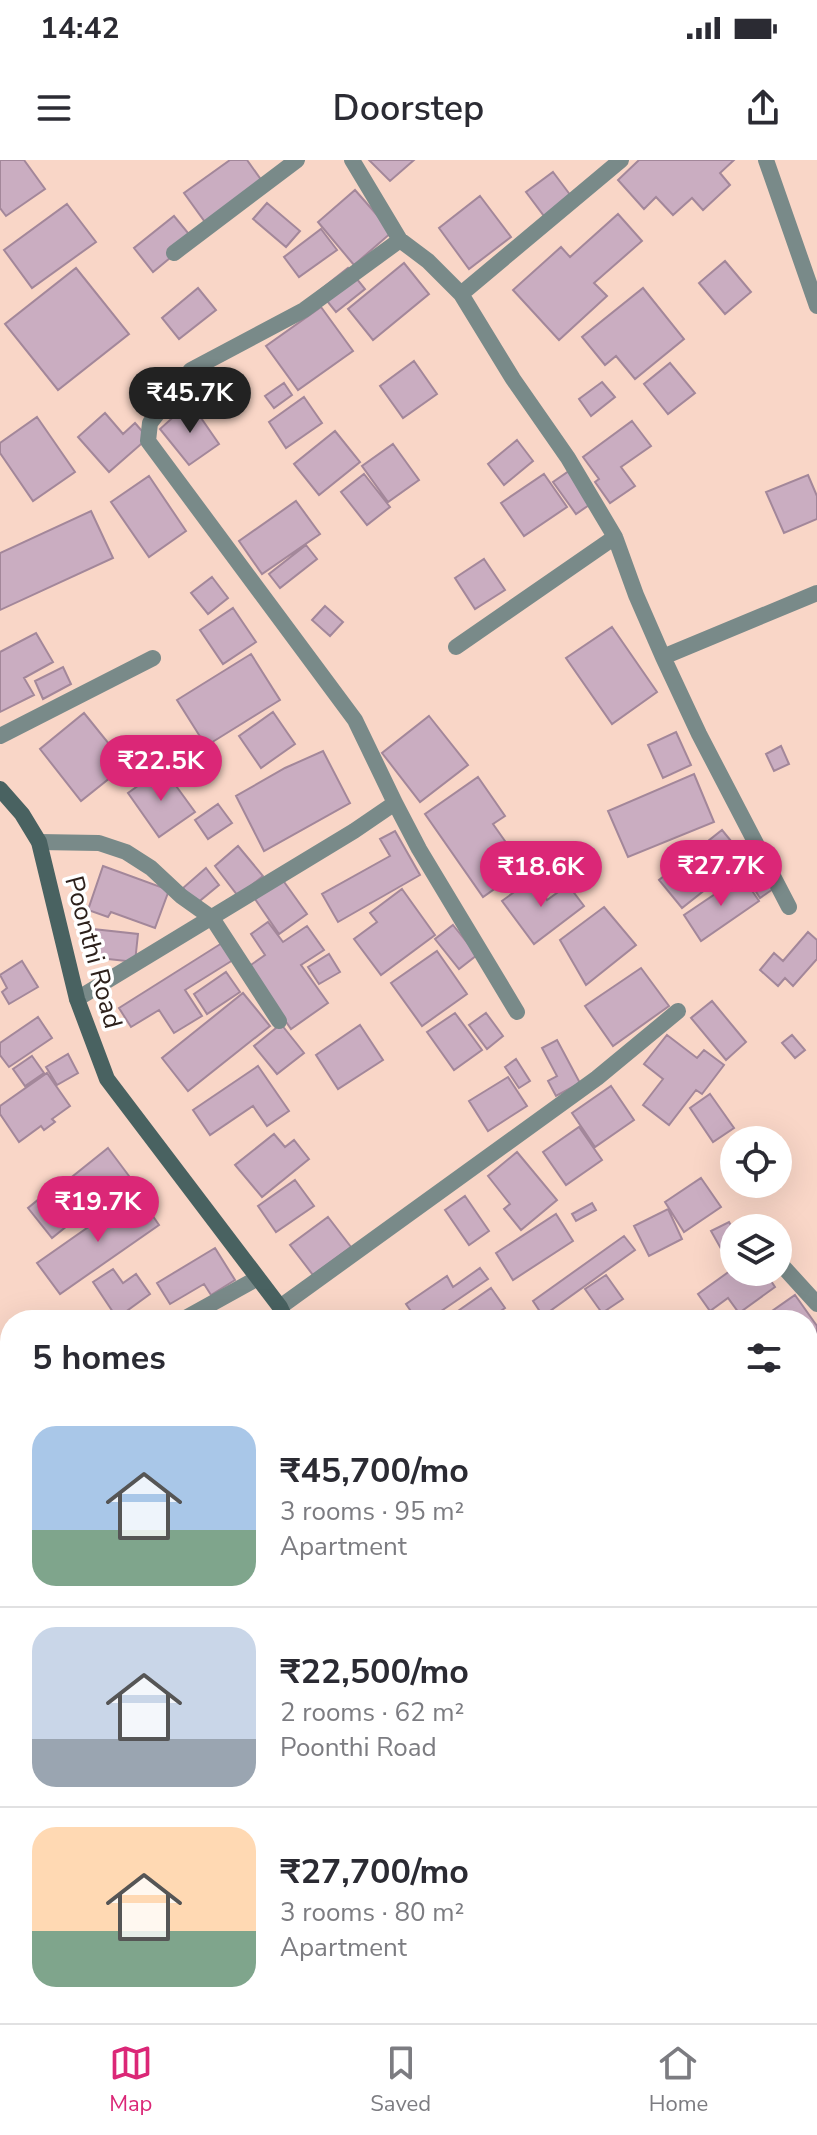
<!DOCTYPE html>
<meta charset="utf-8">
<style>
:root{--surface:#fff;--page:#f7f7f7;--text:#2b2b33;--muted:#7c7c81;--line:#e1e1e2;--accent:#db2777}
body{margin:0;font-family:"Nunito Sans",sans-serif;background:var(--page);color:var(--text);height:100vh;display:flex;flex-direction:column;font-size:30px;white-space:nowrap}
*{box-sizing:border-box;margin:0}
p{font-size:26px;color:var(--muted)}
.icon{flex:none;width:44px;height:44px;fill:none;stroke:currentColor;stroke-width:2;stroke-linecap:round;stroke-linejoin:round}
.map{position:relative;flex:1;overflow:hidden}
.side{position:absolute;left:0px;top:1150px;width:818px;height:714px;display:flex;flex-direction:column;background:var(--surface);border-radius:32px 32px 0 0;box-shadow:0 8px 32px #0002}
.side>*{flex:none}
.controls{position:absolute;left:720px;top:966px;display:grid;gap:16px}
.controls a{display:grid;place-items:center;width:72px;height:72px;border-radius:50%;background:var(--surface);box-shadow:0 8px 32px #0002;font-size:40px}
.price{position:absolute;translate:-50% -68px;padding:0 18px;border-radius:28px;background:var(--accent);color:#fff;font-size:26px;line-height:52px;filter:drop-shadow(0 2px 4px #0008)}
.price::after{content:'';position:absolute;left:50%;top:48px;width:24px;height:18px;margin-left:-12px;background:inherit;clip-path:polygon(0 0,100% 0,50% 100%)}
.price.on{background:#222;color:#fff}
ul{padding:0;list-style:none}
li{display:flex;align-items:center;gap:24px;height:200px;padding:0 32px}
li+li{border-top:2px solid var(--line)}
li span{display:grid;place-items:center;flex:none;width:224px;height:160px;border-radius:24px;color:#555}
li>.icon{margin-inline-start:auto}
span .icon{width:96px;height:96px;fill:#fffc;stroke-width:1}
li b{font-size:34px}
h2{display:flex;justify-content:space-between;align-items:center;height:96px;padding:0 32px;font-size:34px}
.status{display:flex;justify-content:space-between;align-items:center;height:56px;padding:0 40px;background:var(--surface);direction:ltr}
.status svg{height:22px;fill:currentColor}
header{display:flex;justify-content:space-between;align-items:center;height:104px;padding:0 32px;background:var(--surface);font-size:36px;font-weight:600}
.tab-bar{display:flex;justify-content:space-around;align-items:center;height:112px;border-top:2px solid var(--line);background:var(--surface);font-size:22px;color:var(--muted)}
.tab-bar a{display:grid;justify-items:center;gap:4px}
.tab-bar .on{color:var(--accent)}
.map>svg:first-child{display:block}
.green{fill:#afcab1}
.building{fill:#caadc1;stroke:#a3879a;stroke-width:2}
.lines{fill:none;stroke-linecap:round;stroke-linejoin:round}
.minor{stroke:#798a89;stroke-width:16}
.secondary{stroke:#496261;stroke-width:16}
.labels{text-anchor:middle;stroke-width:7;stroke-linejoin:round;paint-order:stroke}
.street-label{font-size:26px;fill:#2c201b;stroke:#fff}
</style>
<div class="status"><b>14:42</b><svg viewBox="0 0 49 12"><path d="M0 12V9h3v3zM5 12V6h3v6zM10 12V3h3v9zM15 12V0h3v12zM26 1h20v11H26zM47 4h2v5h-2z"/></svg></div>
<header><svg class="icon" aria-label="menu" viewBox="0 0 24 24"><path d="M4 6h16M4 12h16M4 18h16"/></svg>Doorstep<svg class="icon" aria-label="share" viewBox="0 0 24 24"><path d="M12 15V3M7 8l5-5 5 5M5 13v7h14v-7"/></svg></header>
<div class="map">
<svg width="817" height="1863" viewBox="0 0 817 1863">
<rect width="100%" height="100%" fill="#f9d6c7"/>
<path class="green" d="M813 1254 817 1261V1439L808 1424V1257Z"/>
<path class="building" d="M0 0H24L45 29 6 56 0 48Z
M230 0H247L262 21 205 62 184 33Z
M369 0H414L390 21Z
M639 0H734L720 13 730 25 703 50 692 38 673 55 656 37 644 49 618 20Z
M553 12 574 40 547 60 526 32Z
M355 30 392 72 354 105 318 62Z
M480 36 511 77 469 109 439 68Z
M267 43 300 71 286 87 253 59Z
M67 44 96 82 32 128 4 90Z
M618 54 642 81 594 123 607 136 559 180 513 130 561 87 570 97Z
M174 56 193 79 153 112 134 88Z
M321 69 337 90 299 117 284 97Z
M725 101 751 132 725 154 699 123Z
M404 103 429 134 373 180 348 149Z
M76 108 129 174 58 230 5 164Z
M348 108 365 129 336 152 319 131Z
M198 128 216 150 179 179 162 158Z
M643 128 684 179 635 219 616 196 605 205 582 177Z
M321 147 353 191 298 230 266 186Z
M414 201 437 234 403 258 380 226Z
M670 203 695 233 668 254 644 224Z
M602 222 615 237 591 256 579 239Z
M284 223 292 235 274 248 265 236Z
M304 237 322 263 286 288 269 262Z
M190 242 219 284 189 305 160 269Z
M105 253 123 274 135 263 148 278 109 312 78 277Z
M37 257 75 312 33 341 0 293V283Z
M632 261 651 286 621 307 635 326 610 343 595 322 599 319 583 297Z
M335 271 360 302 319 335 294 304Z
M517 280 533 301 504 325 488 304Z
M393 284 419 320 388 342 362 306Z
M569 311 592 343 576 354 553 322Z
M364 314 390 347 367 365 341 332Z
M544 314 567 347 524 376 501 343Z
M808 315 817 336V359L784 373 766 332Z
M149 316 186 371 149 397 111 342Z
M296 341 320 374 262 414 239 381Z
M91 351 113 398 0 450V393Z
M306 385 317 399 280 428 269 414Z
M484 399 505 430 475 449 455 418Z
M212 417 228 438 208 454 191 433Z
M325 446 343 462 330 476 312 460Z
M233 448 256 482 223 504 200 470Z
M612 467 657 532 612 564 566 498Z
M36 473 53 502 24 518 34 535 0 552V492Z
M251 494 280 540 206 586 177 540Z
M63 507 71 524 43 539 35 521Z
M273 552 295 584 261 608 239 576Z
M84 553 126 605 81 641 40 589Z
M429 556 468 605 420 642 382 593Z
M676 572 691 605 663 618 648 585Z
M781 586 789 604 774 611 766 594Z
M323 591 350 643 264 691 236 636 285 608Z
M163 608 195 652 159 677 128 633Z
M694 614 714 662 628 697 608 651Z
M478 617 505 656 493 664 524 708 483 737 425 654Z
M218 644 232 663 208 679 195 660Z
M722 670 745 698 682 748 659 720Z
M395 671 420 715 338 762 322 734 390 696 380 679Z
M238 686 263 716 238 736 215 706Z
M753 700 773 729 760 738 741 708Z
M103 706 169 730 155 768 111 752 108 757 88 750Z
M206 708 219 725 196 744 183 728Z
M742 716 759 741 701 781 684 755Z
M282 719 307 754 279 774 255 739Z
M532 719 547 740 568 725 584 746 534 784 502 741Z
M402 729 435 775 381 815 354 779 377 762 370 753Z
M604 747 636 785 586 825 560 780Z
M268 762 283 782 307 766 324 790 301 805 328 843 291 869 248 807 265 795 251 774Z
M453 765 477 795 459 809 435 779Z
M93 769 138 774 135 802 90 797Z
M808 772 817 780V799L793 826 785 818 778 826 760 810 774 793 783 801Z
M222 783 233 800 185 830 202 856 174 873 159 850 131 867 119 848Z
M437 791 467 834 422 866 391 823Z
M329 794 340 812 319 824 308 807Z
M22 801 38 827 9 844 2 832 7 828 0 815Z
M641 808 669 846 613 886 585 846Z
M226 812 240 832 207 854 194 834Z
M243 833 270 866 188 931 162 898Z
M712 841 746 882 726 900 691 858Z
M455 853 482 890 454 910 427 872Z
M486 853 503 876 487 889 469 865Z
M38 857 52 878 9 907 0 895V883Z
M281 864 304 893 277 914 254 886Z
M360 865 383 900 338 929 316 895Z
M667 875 697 898 704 890 724 905 702 934 696 930 669 965 643 945 663 919 644 904Z
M792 875 805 890 795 898 782 883Z
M557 880 580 923 556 936 548 921 557 916 542 888Z
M68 894 78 913 57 925 46 907Z
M32 896 44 913 25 926 13 909Z
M516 899 530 921 519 928 505 907Z
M258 906 289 951 267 966 253 946 210 975 193 950Z
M47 913 70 946 52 959 55 962 44 970 41 966 19 982 0 954V946Z
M508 917 527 946 488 971 469 941Z
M611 926 634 960 595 987 572 953Z
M710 934 734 968 713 982 690 948Z
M579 967 602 1000 566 1025 543 992Z
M274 974 285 987 294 980 309 999 262 1037 235 1005Z
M108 988 129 1016 52 1078 28 1048 56 1025 58 1028Z
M517 992 557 1040 521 1070 504 1049 510 1044 488 1016Z
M701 1018 721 1047 684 1072 665 1042Z
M295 1020 314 1046 276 1072 258 1046Z
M137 1033 159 1065 60 1134 37 1103Z
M465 1036 489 1071 469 1085 445 1050Z
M592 1043 596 1050 576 1061 572 1054Z
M668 1049 682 1079 649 1096 634 1066Z
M556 1054 573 1081 513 1120 496 1093Z
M328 1057 351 1087 313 1115 290 1085Z
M729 1062 734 1071V1089L724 1094 711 1071Z
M624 1076 635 1090 543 1156 533 1141Z
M215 1088 235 1120 211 1135 204 1124 170 1144 157 1123Z
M480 1108 488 1119 428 1160H417L406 1144 447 1116 453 1127Z
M734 1108V1112H765L775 1127 739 1153 728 1138 710 1151 698 1134Z
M113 1109 123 1123 136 1114 150 1134 117 1158 93 1122Z
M606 1115 623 1139 602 1153 585 1129Z
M491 1128 505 1148 488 1160H465L458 1151Z
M795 1135 817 1166V1187L808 1194V1160H759Z
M10 1273V1332L9 1333 0 1320V1280Z
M3 1349 10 1358V1400L0 1405V1352Z
M7 1413 10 1419V1467L0 1473V1416Z
M808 1461 817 1477V1597L808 1603Z
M7 1828 10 1829V1854H21L18 1863H0V1852Z
M244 1854H362L355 1863H239Z
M661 1854H718L705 1863H667Z
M741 1854H769L759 1863H744L738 1856Z"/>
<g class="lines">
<path class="minor" d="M352 0 400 80 428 101 461 134 513 219 568 298 615 377 636 435 663 497 699 574 789 747
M766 0 817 146
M174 93 297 0
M461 134 621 0
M456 487 615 377
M663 497 817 433
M0 576 153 498
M395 643 355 560 148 281 150 263 191 210 304 150 400 80
M39 682 99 683 126 692 151 708 181 736 212 758 279 861
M77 839 354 671 395 643 419 689 517 852
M778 1101 817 1144
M280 1147 597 918 678 851
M182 1160 256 1119
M808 1213 817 1207
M0 1261 10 1255
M0 1413 10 1406
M808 1672 817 1682
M408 1854V1863
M49 1863 51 1854"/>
<path class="secondary" d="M0 629 22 654 39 682 77 839 107 919 280 1147 286 1160
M556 1854 559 1863"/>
</g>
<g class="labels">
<g class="street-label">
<text transform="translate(94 792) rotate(75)" y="9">Poonthi Road</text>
</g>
</g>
</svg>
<div class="controls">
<a><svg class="icon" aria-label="locate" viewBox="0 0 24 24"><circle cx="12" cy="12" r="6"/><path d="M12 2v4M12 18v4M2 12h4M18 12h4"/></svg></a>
<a><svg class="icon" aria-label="layers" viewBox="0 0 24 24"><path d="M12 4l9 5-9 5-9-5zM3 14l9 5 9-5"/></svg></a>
</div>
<b class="price on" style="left:190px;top:275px">₹45.7K</b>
<b class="price" style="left:161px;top:643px">₹22.5K</b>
<b class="price" style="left:721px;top:748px">₹27.7K</b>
<b class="price" style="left:541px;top:749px">₹18.6K</b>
<b class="price" style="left:98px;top:1084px">₹19.7K</b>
<section class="side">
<h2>5 homes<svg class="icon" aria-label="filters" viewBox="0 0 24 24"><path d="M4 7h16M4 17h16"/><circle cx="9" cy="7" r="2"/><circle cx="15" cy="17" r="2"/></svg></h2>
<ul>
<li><span style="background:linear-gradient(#a9c7e8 65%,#7fa58c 0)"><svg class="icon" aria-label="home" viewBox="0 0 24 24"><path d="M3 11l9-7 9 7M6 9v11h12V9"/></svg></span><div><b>₹45,700/mo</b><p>3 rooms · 95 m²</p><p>Apartment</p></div></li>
<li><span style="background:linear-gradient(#c9d6e8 70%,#9aa5b1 0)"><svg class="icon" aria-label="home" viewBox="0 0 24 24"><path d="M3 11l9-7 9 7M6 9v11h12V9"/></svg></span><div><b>₹22,500/mo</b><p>2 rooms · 62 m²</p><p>Poonthi Road</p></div></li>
<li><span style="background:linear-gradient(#ffd9b3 65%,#7fa58c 0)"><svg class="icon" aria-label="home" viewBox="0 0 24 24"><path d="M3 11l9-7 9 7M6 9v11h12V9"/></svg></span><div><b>₹27,700/mo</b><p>3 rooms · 80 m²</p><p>Apartment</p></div></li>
</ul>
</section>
</div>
<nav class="tab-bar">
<a class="on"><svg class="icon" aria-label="map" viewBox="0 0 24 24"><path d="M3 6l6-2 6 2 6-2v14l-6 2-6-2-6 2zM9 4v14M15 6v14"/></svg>Map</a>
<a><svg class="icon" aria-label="saved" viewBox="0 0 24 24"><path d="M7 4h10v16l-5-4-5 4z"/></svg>Saved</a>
<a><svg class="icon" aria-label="home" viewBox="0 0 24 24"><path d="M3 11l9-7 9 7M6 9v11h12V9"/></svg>Home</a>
</nav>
